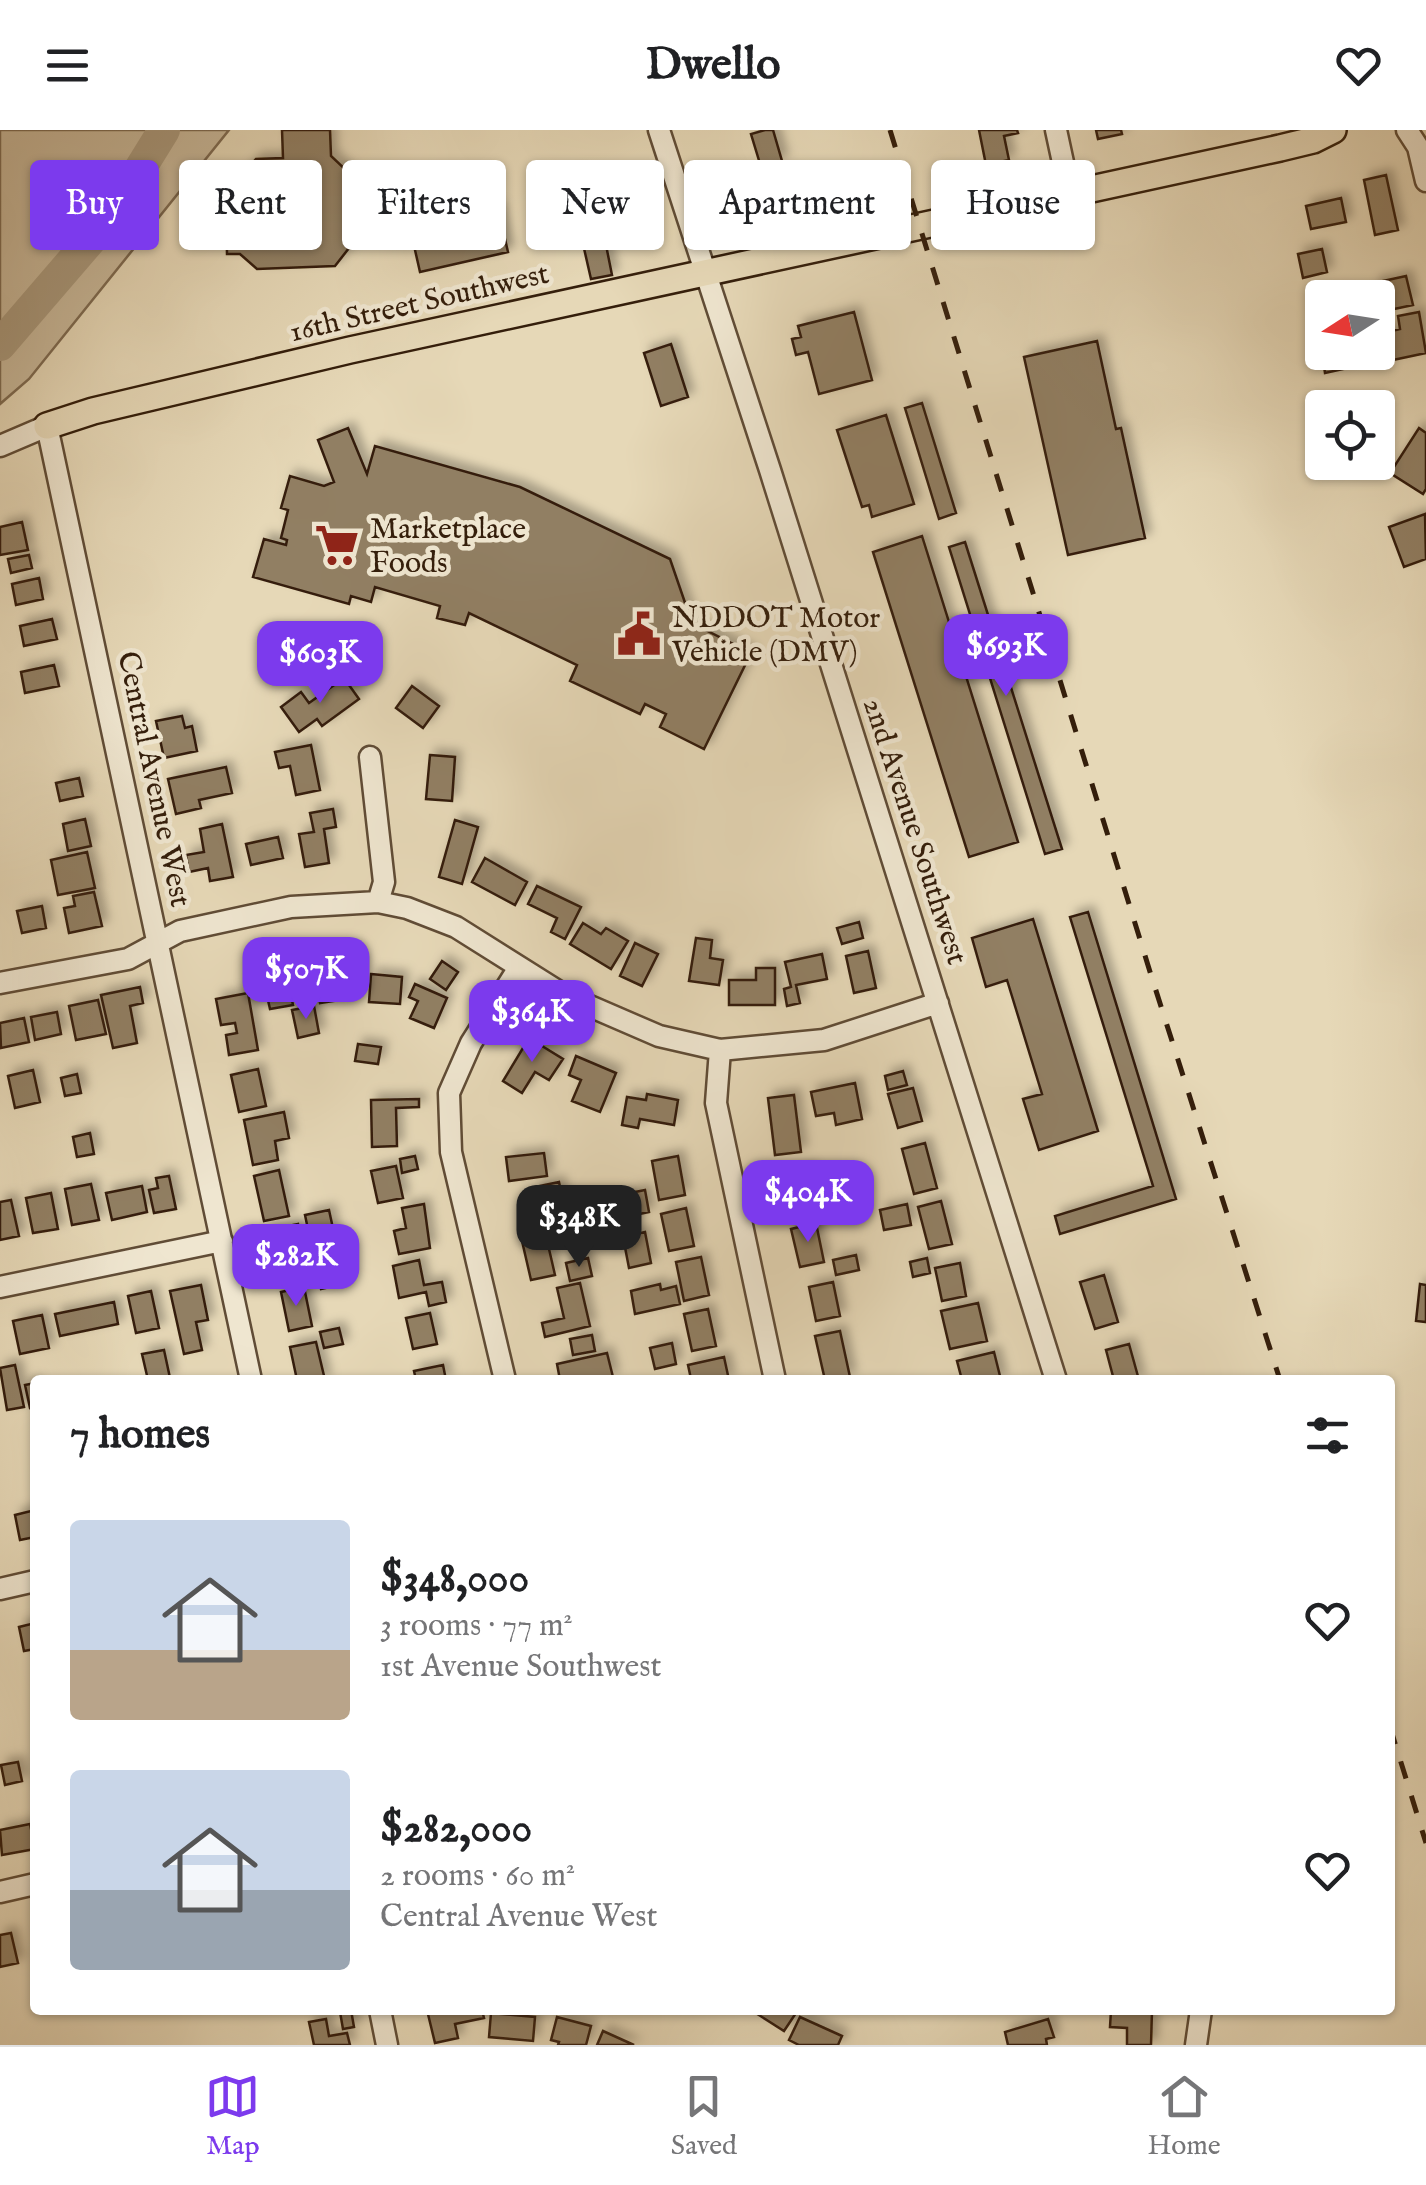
<!DOCTYPE html>
<meta charset="utf-8">
<style>
:root{--surface:#fff;--page:#f6f6f6;--text:#202124;--muted:#757577;--line:#e0e0e0;--accent:#7c3aed}
body{margin:0;font-family:"IM FELL English",serif;background:var(--page);color:var(--text);height:100vh;display:flex;flex-direction:column;font-size:38px;white-space:nowrap}
*{box-sizing:border-box;margin:0}
p{font-size:32px;color:var(--muted)}
.icon{flex:none;width:55px;height:55px;fill:none;stroke:currentColor;stroke-width:2;stroke-linecap:round;stroke-linejoin:round}
.map{position:relative;flex:1;overflow:hidden}
.details{position:absolute;left:30px;top:1245px;width:1365px;height:640px;display:flex;flex-direction:column;background:var(--surface);border-radius:10px;box-shadow:0 2px 8px #0004}
.details>*{flex:none}
.top-card{position:absolute;left:30px;top:30px;width:1368px;height:90px;display:flex;gap:20px}
.needle{width:65px;rotate:258deg}
.buttons{position:absolute;left:1305px;top:150px;display:grid;gap:20px}
.buttons a{display:grid;place-items:center;width:90px;height:90px;border-radius:10px;background:var(--surface);box-shadow:0 2px 8px #0004;font-size:50px}
.price{position:absolute;translate:-50% -85px;padding:0 22px;border-radius:20px;background:var(--accent);color:#fff;font-size:32px;line-height:65px;filter:drop-shadow(0 2px 5px #0008)}
.price::after{content:'';position:absolute;left:50%;top:60px;width:30px;height:22px;margin-left:-15px;background:inherit;clip-path:polygon(0 0,100% 0,50% 100%)}
.price.current{background:#222;color:#fff}
ul{padding:0;list-style:none}
li{display:flex;align-items:center;gap:30px;height:250px;padding:0 40px}
li span{display:grid;place-items:center;flex:none;width:280px;height:200px;border-radius:10px;color:#555}
li>.icon{margin-inline-start:auto}
span .icon{width:120px;height:120px;fill:#fffc;stroke-width:1}
li b{font-size:42px}
h2{display:flex;justify-content:space-between;align-items:center;height:120px;padding:0 40px;font-size:42px}
.tag{padding:0 35px;border-radius:10px;background:var(--surface);box-shadow:0 2px 8px #0004;font-size:35px;line-height:90px}
.tag.current{background:var(--accent);color:#fff}
header{display:flex;justify-content:space-between;align-items:center;height:130px;padding:0 40px;background:var(--surface);font-size:45px;font-weight:700}
.menu{display:flex;justify-content:space-around;align-items:center;height:140px;border-top:2px solid var(--line);background:var(--surface);font-size:28px;color:var(--muted)}
.menu a{display:grid;justify-items:center;gap:5px}
.menu .current{color:var(--accent)}
.map>svg:first-child{display:block}
.green{fill:#c8b89a;stroke:#7e6b52;stroke-width:2.5}
.lines{fill:none;stroke-linecap:round;stroke-linejoin:round}
.river{stroke:#a9997d;stroke-width:32}
.building{fill:#917f64;stroke:#341e0b;stroke-width:2.5;filter:url(#shadow)}
.minor-casing{stroke:#604c36;stroke-width:25}
.major-casing{stroke:#341e0b;stroke-width:30}
.minor{stroke:#efe6d0;stroke-width:20}
.major{stroke:#e6d8b7;stroke-width:25}
.rail{stroke:#341e0b;stroke-width:5;stroke-dasharray:18 18;stroke-linecap:butt}
.labels{text-anchor:middle;stroke-width:9;stroke-linejoin:round;paint-order:stroke}
.street-label{font-size:30px;fill:#341e0b;stroke:#efe6d0}
.poi-label{font-size:30px;fill:#341e0b;stroke:#efe6d0;text-anchor:start}
</style>
<header><svg class="icon" aria-label="menu" viewBox="0 0 24 24"><path d="M4 6h16M4 12h16M4 18h16"/></svg>Dwello<svg class="icon" aria-label="heart" viewBox="0 0 24 24"><path d="M12 20l-8-8c-3-5 5-10 8-4 3-6 11-1 8 4z"/></svg></header>
<div class="map">
<svg width="1426" height="1915" viewBox="0 0 1426 1915">
<defs>
<filter id="shadow"><feDropShadow dx="6" dy="-6" stdDeviation="5" flood-color="#0004"/></filter>
</defs>
<rect width="100%" height="100%" fill="#e6d8b7"/>
<filter id="stains"><feTurbulence type="fractalNoise" baseFrequency=".002" numOctaves="4"/><feColorMatrix values="0 0 0 0 .2 0 0 0 0 .09 0 0 0 0 .02 0 0 0 .5 -.17"/></filter>
<radialGradient id="worn" r=".72"><stop offset=".6" stop-color="#630" stop-opacity="0"/><stop offset="1" stop-color="#630" stop-opacity=".3"/></radialGradient>
<path class="green" d="M0 0H229L29 249 0 274Z"/>
<g class="lines">
<path class="river" d="M0 215 111 86 164 0"/>
</g>
<path class="building" d="M282 0H330L331 26 347 41 349 118 335 136 257 139 240 124H227L226 72H240L239 48 256 29 283 28Z
M765 0H773L782 31 761 37 751 4Z
M979 0H1017L1018 3 1004 6 1009 30 986 35Z
M1096 0H1121L1122 4 1098 9Z
M578 45 594 93 547 109 531 60Z
M1386 45 1398 100 1375 105 1364 50Z
M634 61 640 80 603 92 596 73Z
M1341 68 1346 92 1311 99 1306 76Z
M498 78 508 122 420 142 410 98Z
M605 110 612 145 591 149 583 114Z
M1322 119 1327 142 1303 148 1298 124Z
M1406 146 1413 175 1380 182 1374 153Z
M854 182 872 250 819 264 808 222 796 225 792 209 801 207 798 196Z
M1419 182 1426 223 1393 230 1387 202 1400 199 1398 186Z
M1097 211 1116 299 1121 298 1145 408 1068 425 1024 227Z
M671 214 688 267 661 276 644 223Z
M1341 225 1343 239 1325 243 1323 229Z
M922 273 956 383 939 389 905 278Z
M886 285 914 374 872 387 869 375 862 377 837 300Z
M348 298 367 344 375 316 520 357 670 429 692 493 751 523 704 619 660 597 666 584 645 574 640 584 570 551 577 535 469 483 465 495 437 488 440 476 375 457 371 472 351 466 349 474 253 447 264 409 286 415 287 410 281 408 288 380 281 378 290 346 324 356 334 352 318 310Z
M1419 298 1426 303V359L1423 364 1390 343Z
M1425 384 1426 429 1404 437 1389 397Z
M22 392 28 420 0 425V397Z
M922 406 1018 712 969 727 873 422Z
M965 412 1062 719 1045 724 949 417Z
M29 425 32 438 11 443 8 429Z
M39 448 43 469 16 475 12 454Z
M52 489 57 509 24 516 20 496Z
M54 535 59 556 25 563 21 542Z
M344 548 359 569 322 596 317 589 299 602 281 577 301 562 309 573Z
M412 556 439 576 423 598 396 578Z
M182 586 185 598 192 596 197 621 164 628 156 591Z
M311 615 320 660 296 665 290 636 279 638 275 622Z
M430 625 455 627 452 671 426 669Z
M226 637 232 663 199 670 201 678 176 684 168 649Z
M79 648 83 666 60 671 56 653Z
M333 679 336 697 324 699 329 733 305 737 299 704 314 702 310 683Z
M85 689 91 716 68 721 63 694Z
M455 690 478 697 462 754 439 747Z
M222 694 233 747 210 751 208 738 189 742 186 725 204 722 200 699Z
M278 707 283 728 251 735 246 714Z
M87 722 95 758 58 765 51 730Z
M485 728 527 752 515 775 472 752Z
M537 756 581 777 565 809 551 802 557 788 528 774Z
M94 762 102 796 69 803 64 778 75 776 73 766Z
M42 776 46 798 22 803 17 781Z
M1088 782 1176 1069 1060 1104 1055 1086 1153 1056 1070 787Z
M1033 789 1098 1001 1039 1020 1023 969 1042 964 1007 850 986 857 972 808Z
M859 792 863 808 842 814 837 798Z
M583 793 601 804 606 798 628 811 611 839 570 814Z
M696 808 712 810 710 828 723 830 719 855 689 851Z
M635 813 658 824 642 856 620 846Z
M355 821 358 842 350 843 353 868 320 873 316 847 344 843 341 823Z
M868 821 876 858 854 863 846 826Z
M822 824 827 849 796 855 800 873 787 876 784 859 791 857 785 832Z
M442 831 458 842 446 860 430 849Z
M756 838H775V875H729V850H756Z
M286 843 293 875 270 879 263 848Z
M371 844 402 847 400 874 369 872Z
M415 854 447 868 434 898 410 888 418 871 409 867Z
M140 857 143 873 130 876 137 913 113 918 101 865Z
M248 863 258 920 229 925 226 905 237 903 235 893 221 895 216 869Z
M98 870 106 904 76 910 69 876Z
M314 876 319 903 298 908 292 880Z
M57 882 61 904 35 910 31 887Z
M24 888 29 912 1 918 0 893Z
M529 908 563 929 549 950 535 942 522 963 503 951Z
M358 914 381 917 378 934 355 931Z
M576 926 616 943 600 982 572 971 581 950 569 945Z
M258 939 266 976 239 982 231 945Z
M33 940 40 972 15 978 8 946Z
M903 941 907 955 888 960 885 946Z
M77 944 81 963 65 966 61 948Z
M855 953 862 989 836 995 834 983 816 986 811 962Z
M913 958 922 991 898 998 888 964Z
M647 964 678 970 674 995 640 989 638 998 622 995 627 967 646 970Z
M794 965 801 1022 775 1025 768 968Z
M419 969V977L396 978 397 1016 372 1017 371 970Z
M284 982 289 1008 275 1011 278 1030 253 1035 244 990Z
M90 1003 94 1024 77 1027 73 1007Z
M925 1013 937 1058 914 1064 902 1019Z
M544 1023 547 1046 509 1051 506 1027Z
M415 1026 418 1039 402 1043 400 1029Z
M678 1026 685 1065 659 1070 652 1031Z
M396 1036 403 1068 378 1073 371 1041Z
M809 1039 818 1079 792 1084 784 1045Z
M279 1040 289 1086 264 1091 254 1046Z
M169 1046 176 1079 154 1083 149 1060 158 1058 156 1048Z
M559 1052 566 1085 543 1090 535 1057Z
M91 1054 99 1090 72 1095 65 1059Z
M142 1056 147 1082 112 1090 106 1063Z
M645 1060 649 1082 630 1086 625 1064Z
M844 1061 849 1084 830 1088 825 1065Z
M51 1063 58 1099 33 1103 26 1068Z
M11 1070 19 1106 0 1110V1072Z
M941 1071 952 1114 929 1119 918 1077Z
M424 1074 430 1118 399 1124 394 1101 406 1098 402 1078Z
M907 1074 911 1095 884 1100 880 1080Z
M686 1078 694 1116 669 1121 661 1084Z
M329 1080 334 1103 310 1109 305 1085Z
M540 1084 544 1103 523 1108 519 1088Z
M816 1093 824 1132 800 1137 791 1099Z
M298 1094 302 1112 292 1114 297 1140 273 1145 264 1101Z
M645 1102 651 1133 629 1138 623 1107Z
M546 1106 555 1145 531 1150 522 1111Z
M856 1125 859 1140 836 1145 833 1130Z
M701 1127 709 1165 684 1171 676 1132Z
M588 1128 592 1146 570 1151 566 1133Z
M927 1128 930 1143 913 1147 910 1132Z
M419 1130 424 1155 442 1152 446 1172 429 1176 426 1162 399 1168 393 1136Z
M960 1133 966 1166 942 1171 935 1138Z
M336 1139 339 1155 321 1159 317 1143Z
M1104 1145 1118 1192 1095 1199 1080 1152Z
M833 1152 840 1186 816 1191 809 1157Z
M580 1153 590 1196 545 1207 542 1193 564 1188 557 1158Z
M660 1154 661 1160 676 1156 680 1174 635 1184 631 1161Z
M1420 1154 1426 1155V1192L1416 1191Z
M201 1155 208 1190 196 1192 202 1220 184 1224 170 1161Z
M304 1157 312 1196 289 1201 281 1162Z
M151 1161 159 1198 136 1203 128 1166Z
M114 1172 118 1194 60 1206 55 1184Z
M978 1173 987 1211 950 1219 941 1181Z
M708 1179 716 1216 692 1221 684 1184Z
M430 1183 437 1214 413 1219 406 1188Z
M42 1185 49 1218 20 1224 13 1191Z
M339 1198 343 1214 324 1218 320 1202Z
M840 1201 850 1247 825 1250 815 1206Z
M592 1205 595 1221 573 1225 570 1209Z
M316 1212 325 1250H297L290 1217Z
M672 1213 676 1234 655 1239 650 1218Z
M1129 1214 1139 1250H1114L1106 1220Z
M164 1220 170 1248 148 1250 142 1224Z
M994 1222 1001 1250H962L957 1231Z
M607 1223 613 1247 560 1250 557 1234Z
M724 1227 729 1250H704L703 1247 691 1249 688 1235Z
M15 1235 24 1277 7 1280 0 1238Z
M443 1235 446 1250H416L414 1241Z
M35 1253V1277L30 1278 25 1255Z
M35 1380V1407L20 1410 15 1385Z
M35 1493V1519L24 1521 19 1497Z
M18 1632 22 1651 5 1655 1 1635Z
M30 1694 35 1719 2 1725 0 1700Z
M11 1803 18 1833 0 1837V1805Z
M351 1880 354 1897 343 1899 340 1882Z
M427 1880H482L484 1888 455 1894 458 1908 435 1913Z
M751 1880H798L784 1901Z
M1111 1880H1152L1151 1915H1127V1898L1110 1897Z
M491 1883 535 1887 533 1911 489 1907Z
M557 1887 591 1896 586 1915H558L559 1912 551 1910Z
M800 1887 842 1906 838 1915H799L789 1910Z
M326 1889 329 1906 347 1903 350 1915H314L309 1892Z
M1048 1889 1054 1907 1046 1909 1047 1915H1008L1005 1902Z
M603 1901 634 1915H597Z"/>
<g class="lines">
<g class="minor-casing">
<path id="minor" d="M659 0 770 340 1056 1250
M1056 0 1070 65
M1407 0 1418 17 1426 51
M0 316 47 296 251 1250
M370 627 384 752 378 772
M0 853 128 829 180 801 291 777 378 772 407 778 456 797 564 865 659 906 720 920 824 910 938 873
M720 920 716 973 775 1250
M0 1157 222 1111
M505 1250 451 1022 449 963 471 913 518 839
M0 1459 35 1451
M0 1762 35 1754
M380 1880 387 1915
M1196 1915 1201 1880"/>
</g>
<g class="major-casing">
<path id="major" d="M47 296 93 281 350 220 1280 18 1313 10 1333 0"/>
</g>
<use href="#minor" class="minor"/>
<use href="#major" class="major"/>
<path class="rail" d="M890 0 1151 845 1280 1250
M1390 1597 1426 1713"/>
</g>
<defs>
<g id="supermarket-bare" transform="scale(3.45)"><path d="M-6-5.5h2.5l.6 2H6L4.5 2H-2.5L-4.4-4H-6ZM-1.5 3.2a1.3 1.3 0 1 0 .1 0ZM3 3.2a1.3 1.3 0 1 0 .1 0Z" fill="#8f2418" stroke="#efe6d0" stroke-width="2.5" paint-order="stroke"/></g>
<g id="civic-bare" transform="scale(3.45)"><path d="M-.6-6.5H3V-4.5H.6V-3L4-1V1h2V6H-6V1h2V-1L-.6-3ZM-1.2 2.5V6h2.4V2.5Z" fill="#8f2418" stroke="#efe6d0" stroke-width="2.5" paint-order="stroke"/></g>
</defs>
<g fill-rule="evenodd">
<use href="#supermarket-bare" x="337" y="415"/>
<use href="#civic-bare" x="639" y="504"/>
</g>
<g class="labels">
<g class="street-label">
<text transform="translate(419 172) rotate(-13)" y="10">16th Street Southwest</text>
<text transform="translate(155 649) rotate(78)" y="10">Central Avenue West</text>
<text transform="translate(916 701) rotate(72)" y="10">2nd Avenue Southwest</text>
</g>
<g class="poi-label">
<text x="370" y="408">Marketplace<tspan x="370" dy="34">Foods</tspan></text>
<text x="672" y="497">NDDOT Motor<tspan x="672" dy="34">Vehicle (DMV)</tspan></text>
</g>
</g>
<rect width="100%" height="100%" filter="url(#stains)"/>
<rect width="100%" height="100%" fill="url(#worn)"/>
</svg>
<div class="buttons">
<a><svg class="needle" viewBox="-14 -14 28 28"><path d="M0-13l5 13h-10z" fill="#e53935"/><path d="M0 13l5-13h-10z" fill="#757577"/></svg></a>
<a><svg class="icon" aria-label="locate" viewBox="0 0 24 24"><circle cx="12" cy="12" r="6"/><path d="M12 2v4M12 18v4M2 12h4M18 12h4"/></svg></a>
</div>
<b class="price" style="left:1006px;top:569px">$693K</b>
<b class="price" style="left:320px;top:576px">$603K</b>
<b class="price" style="left:306px;top:892px">$507K</b>
<b class="price" style="left:532px;top:935px">$364K</b>
<b class="price" style="left:808px;top:1115px">$404K</b>
<b class="price current" style="left:579px;top:1140px">$348K</b>
<b class="price" style="left:296px;top:1179px">$282K</b>
<div class="top-card">
<a class="tag current">Buy</a>
<a class="tag">Rent</a>
<a class="tag">Filters</a>
<a class="tag">New</a>
<a class="tag">Apartment</a>
<a class="tag">House</a>
</div>
<section class="details">
<h2>7 homes<svg class="icon" aria-label="filters" viewBox="0 0 24 24"><path d="M4 7h16M4 17h16"/><circle cx="9" cy="7" r="2"/><circle cx="15" cy="17" r="2"/></svg></h2>
<ul>
<li><span style="background:linear-gradient(#c9d6e8 65%,#b9a48a 0)"><svg class="icon" aria-label="home" viewBox="0 0 24 24"><path d="M3 11l9-7 9 7M6 9v11h12V9"/></svg></span><div><b>$348,000</b><p>3 rooms · 77 m²</p><p>1st Avenue Southwest</p></div><svg class="icon" aria-label="heart" viewBox="0 0 24 24"><path d="M12 20l-8-8c-3-5 5-10 8-4 3-6 11-1 8 4z"/></svg></li>
<li><span style="background:linear-gradient(#c9d6e8 60%,#9aa5b1 0)"><svg class="icon" aria-label="home" viewBox="0 0 24 24"><path d="M3 11l9-7 9 7M6 9v11h12V9"/></svg></span><div><b>$282,000</b><p>2 rooms · 60 m²</p><p>Central Avenue West</p></div><svg class="icon" aria-label="heart" viewBox="0 0 24 24"><path d="M12 20l-8-8c-3-5 5-10 8-4 3-6 11-1 8 4z"/></svg></li>
</ul>
</section>
</div>
<nav class="menu">
<a class="current"><svg class="icon" aria-label="map" viewBox="0 0 24 24"><path d="M3 6l6-2 6 2 6-2v14l-6 2-6-2-6 2zM9 4v14M15 6v14"/></svg>Map</a>
<a><svg class="icon" aria-label="saved" viewBox="0 0 24 24"><path d="M7 4h10v16l-5-4-5 4z"/></svg>Saved</a>
<a><svg class="icon" aria-label="home" viewBox="0 0 24 24"><path d="M3 11l9-7 9 7M6 9v11h12V9"/></svg>Home</a>
</nav>
